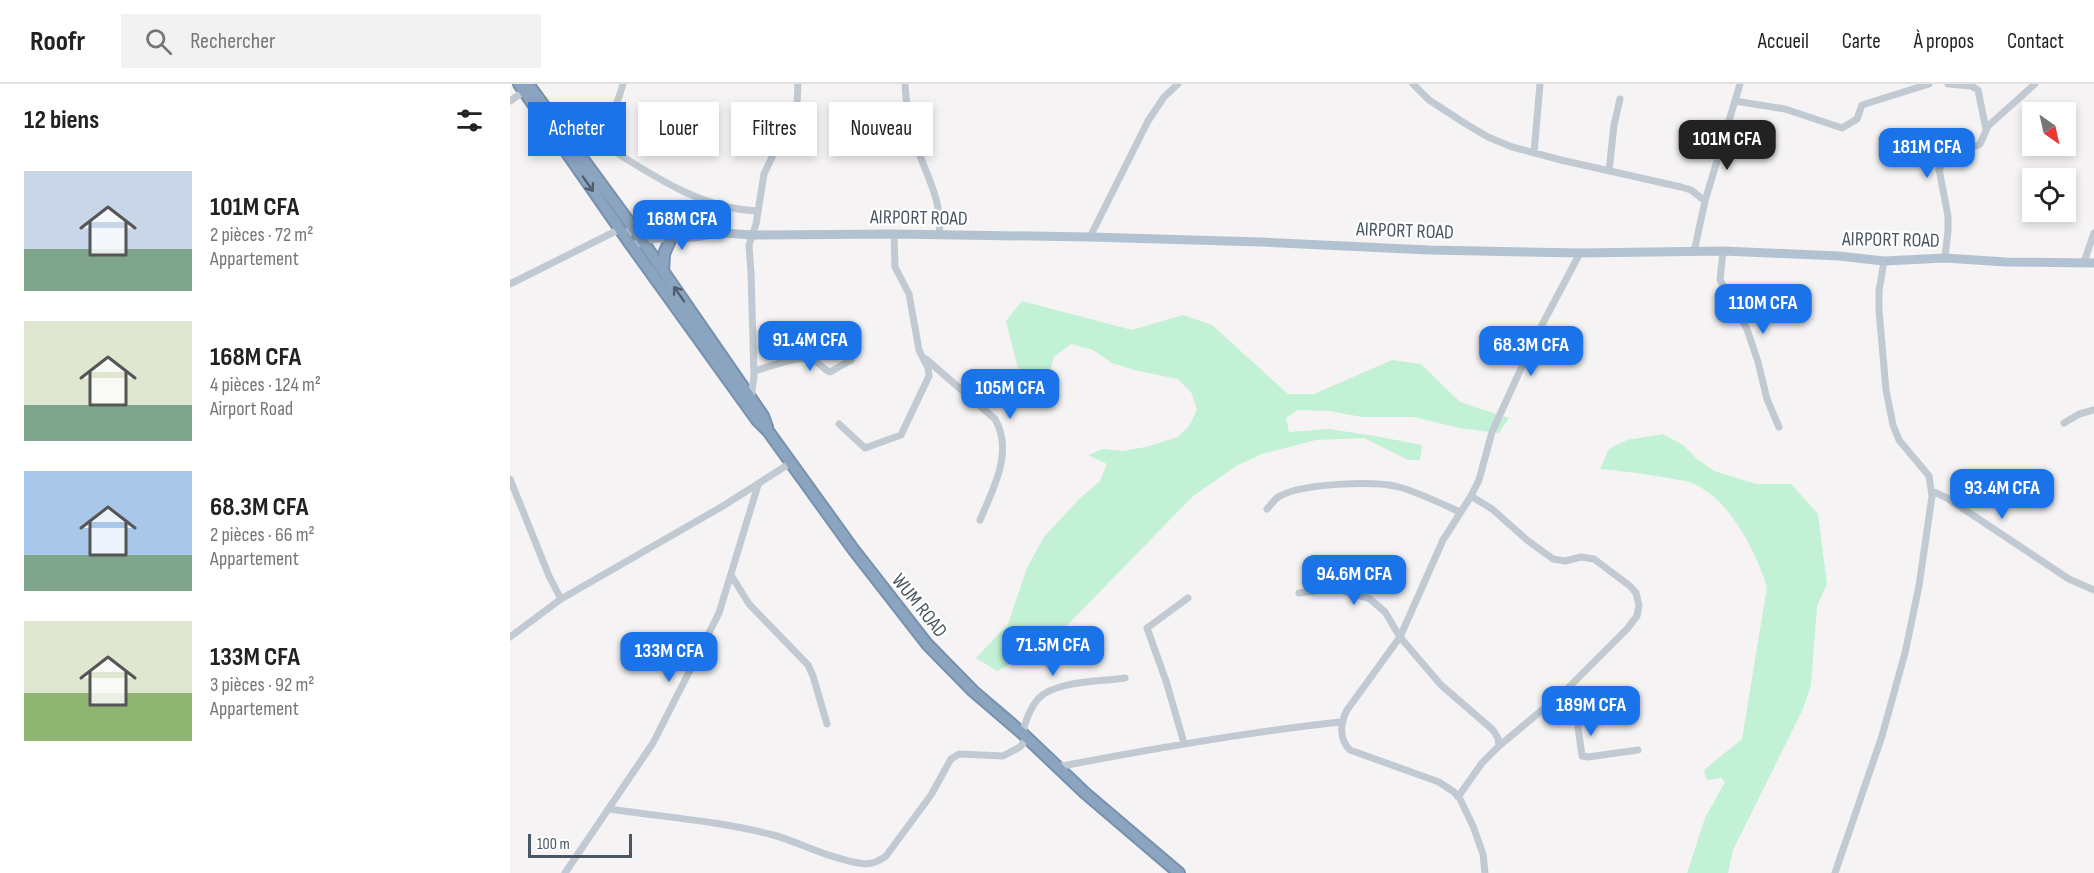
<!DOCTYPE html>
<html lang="fr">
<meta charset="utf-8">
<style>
:root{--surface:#fff;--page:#f2f2f2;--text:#222;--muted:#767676;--line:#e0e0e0;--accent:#1a73e8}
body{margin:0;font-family:"Sofia Sans Condensed",sans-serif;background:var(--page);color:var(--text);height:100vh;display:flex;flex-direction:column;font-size:22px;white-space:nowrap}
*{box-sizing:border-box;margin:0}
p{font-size:20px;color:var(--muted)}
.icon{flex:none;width:33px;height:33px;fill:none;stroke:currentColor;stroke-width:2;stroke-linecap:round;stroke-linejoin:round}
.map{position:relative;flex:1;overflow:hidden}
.drawer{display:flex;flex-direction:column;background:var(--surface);width:510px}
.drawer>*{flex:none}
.banner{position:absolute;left:18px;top:18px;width:570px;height:54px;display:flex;gap:12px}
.needle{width:39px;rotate:146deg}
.buttons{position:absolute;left:1512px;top:18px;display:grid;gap:12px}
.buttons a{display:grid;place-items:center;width:54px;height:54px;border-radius:0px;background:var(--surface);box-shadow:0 3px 9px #0003;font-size:30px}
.scale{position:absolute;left:18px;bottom:15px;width:104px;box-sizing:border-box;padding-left:6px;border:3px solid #4a5661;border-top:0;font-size:16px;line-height:21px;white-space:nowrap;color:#4a5661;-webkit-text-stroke:4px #fff;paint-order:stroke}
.price{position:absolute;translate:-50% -51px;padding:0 14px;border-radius:12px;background:var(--accent);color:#fff;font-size:20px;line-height:39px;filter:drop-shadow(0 2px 3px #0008)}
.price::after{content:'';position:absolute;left:50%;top:36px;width:18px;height:14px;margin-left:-9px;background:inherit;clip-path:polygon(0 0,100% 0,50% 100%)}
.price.active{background:#222;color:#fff}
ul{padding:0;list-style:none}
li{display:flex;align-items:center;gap:18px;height:150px;padding:0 24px}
li span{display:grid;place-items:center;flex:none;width:168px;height:120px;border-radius:0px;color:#555}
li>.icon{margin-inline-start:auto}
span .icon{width:72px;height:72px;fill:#fffc;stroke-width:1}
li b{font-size:26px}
h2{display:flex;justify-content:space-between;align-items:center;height:72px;padding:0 24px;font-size:26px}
.chip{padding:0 21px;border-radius:0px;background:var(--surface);box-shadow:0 3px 9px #0003;font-size:21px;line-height:54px}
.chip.active{background:var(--accent);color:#fff}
header{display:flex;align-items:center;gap:36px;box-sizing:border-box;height:84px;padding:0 30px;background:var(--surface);border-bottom:2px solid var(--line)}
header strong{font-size:28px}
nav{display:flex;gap:33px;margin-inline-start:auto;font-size:21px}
.search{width:420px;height:54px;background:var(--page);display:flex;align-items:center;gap:15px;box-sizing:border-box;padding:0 21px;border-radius:0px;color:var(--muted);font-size:22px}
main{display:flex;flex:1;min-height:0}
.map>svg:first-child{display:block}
.green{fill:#c3f1d5}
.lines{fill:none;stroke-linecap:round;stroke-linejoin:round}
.highway-casing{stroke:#7690ad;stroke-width:14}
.minor{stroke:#c1cad2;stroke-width:7}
.major{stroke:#b3c2d1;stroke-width:9}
.highway{stroke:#8ba5c1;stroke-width:10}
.oneway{stroke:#505e6b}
.labels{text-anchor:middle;stroke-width:4.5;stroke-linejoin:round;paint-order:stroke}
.street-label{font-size:20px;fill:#4a5661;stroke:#fff}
</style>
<header>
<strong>Roofr</strong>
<div class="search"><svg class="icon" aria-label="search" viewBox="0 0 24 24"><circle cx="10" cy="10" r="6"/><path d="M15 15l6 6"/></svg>Rechercher</div>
<nav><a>Accueil</a><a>Carte</a><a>À propos</a><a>Contact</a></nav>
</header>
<main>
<section class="drawer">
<h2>12 biens<svg class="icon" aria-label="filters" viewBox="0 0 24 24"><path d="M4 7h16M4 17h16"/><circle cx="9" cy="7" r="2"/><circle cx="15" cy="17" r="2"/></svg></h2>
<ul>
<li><span style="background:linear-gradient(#c9d6e8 65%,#7fa58c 0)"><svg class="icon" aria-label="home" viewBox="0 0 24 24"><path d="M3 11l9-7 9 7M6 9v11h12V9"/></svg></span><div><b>101M CFA</b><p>2 pièces · 72 m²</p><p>Appartement</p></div></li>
<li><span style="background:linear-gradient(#dfe7d0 70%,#7fa58c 0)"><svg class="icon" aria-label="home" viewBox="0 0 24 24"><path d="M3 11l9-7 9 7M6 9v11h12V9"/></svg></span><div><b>168M CFA</b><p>4 pièces · 124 m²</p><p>Airport Road</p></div></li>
<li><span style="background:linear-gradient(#a9c7e8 70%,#7fa58c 0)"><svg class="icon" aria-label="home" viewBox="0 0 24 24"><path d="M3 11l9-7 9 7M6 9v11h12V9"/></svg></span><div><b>68.3M CFA</b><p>2 pièces · 66 m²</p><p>Appartement</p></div></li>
<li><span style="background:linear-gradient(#dfe7d0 60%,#8fb573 0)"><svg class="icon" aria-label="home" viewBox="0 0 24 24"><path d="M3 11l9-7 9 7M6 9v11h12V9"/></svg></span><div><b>133M CFA</b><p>3 pièces · 92 m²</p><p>Appartement</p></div></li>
</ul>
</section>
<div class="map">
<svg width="1584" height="789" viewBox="0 0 1584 789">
<rect width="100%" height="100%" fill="#f5f3f3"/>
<path class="green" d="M512 217 622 246 673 231 702 241 778 310H804L882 276 911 280 950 318 999 334 989 349 949 344 904 333H852L819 327 788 326 776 334 779 348 819 345 865 352 912 361 910 376H898L854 354 806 356 752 370 726 382 682 413 537 562 487 587 466 574 498 540 517 484 534 453 570 414 590 397 597 380 578 371 593 365 612 367 636 363 668 353 680 341 687 325 681 308 668 295 624 286 602 279 583 266 561 260 544 273 540 286 529 297 512 300 496 237Z
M1153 350 1173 361 1187 375 1204 387 1246 400H1281L1308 430 1317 500 1307 522 1301 601 1293 625 1223 766 1218 789H1177L1195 734 1215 698 1211 694 1197 696 1194 686 1232 655 1257 503C1246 467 1219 414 1182 399 1176 396 1167 396 1159 394 1136 390 1113 387 1090 385L1099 365 1117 356Z"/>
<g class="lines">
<g class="highway-casing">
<path id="highway" d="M9 0 119 158 247 336 258 347 343 465 417 560 463 607 512 649 575 709 669 789
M18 0 124 145 253 332 257 343
M153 187 154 170 161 154"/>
</g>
<path class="minor" d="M395 0C396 17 398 35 403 51 412 85 434 115 429 151
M903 0 919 16 956 40 978 53 1002 63 1051 76 1171 103 1181 106 1195 117
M1438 0 1461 2 1468 6 1476 45
M0 17 16 6
M1225 17 1275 25 1332 44 1347 35 1352 21 1419 0
M86 56C137 87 187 125 248 127
M1024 69 1030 0
M69 74C91 53 105 29 113 0
M1099 87 1104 41 1110 15
M182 147 188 114
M580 153 638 37 654 13 668 0
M1213 167 1210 196 1237 245 1248 278 1257 315 1269 343
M1184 168 1195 117 1230 0
M1435 174 1438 147V132L1429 85 1437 75 1470 60 1478 42 1525 0
M1574 178 1584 149
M0 200 110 145
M416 275 485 335C504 368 483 405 470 436
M244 287C259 283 286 272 300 275 308 276 312 285 320 288L341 276
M241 314 244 292 241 189 239 161 246 140 254 90 263 71 278 47 287 20 288 0
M1554 339 1569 330 1584 326
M329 340 355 364 391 351 419 292 418 284 409 266 399 210 385 183 384 150
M0 395 39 492 51 515
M1422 407 1437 414 1559 495 1584 506
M757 425C761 421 764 415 770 412 791 400 865 396 889 403 910 409 930 419 950 428
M221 491 239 520 298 581 303 592 317 640
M789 509 811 506H831L860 515 875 528 890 553 931 601 983 646 988 654 989 662
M0 553 51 515 213 422 282 378
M1055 607 1067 636 1072 672 1078 673 1128 666
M512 649C516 637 520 624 528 615 545 596 592 598 615 594
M674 659 656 597 637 544 678 514
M547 683C641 665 736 648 831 638
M948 713 972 679 989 662 1056 606 1117 545 1127 532 1129 521 1126 509 1120 502 1084 475 1071 473 1055 477 1043 475 1017 456 982 425 961 412
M99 725C153 733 210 737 263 751 285 757 306 768 328 774 347 779 359 785 376 772L421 711 441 675 449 670 493 672 510 663 517 654
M55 789 143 659 209 529 248 401
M975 789 973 770 963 742 950 715 944 708 929 698 840 666C829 656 830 639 837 626L890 553 933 456 961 412 969 396 982 348 1024 256 1070 169
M1325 789 1372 652 1395 569 1409 502 1422 412 1419 392 1389 356 1383 341 1376 306 1369 226V207L1374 177"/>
<path class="major" d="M114 151 124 145 141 144 242 151 384 150 580 153 751 158 919 166 1070 169 1213 167 1329 172 1374 177 1435 174 1496 178 1584 179
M128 159C149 148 177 158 200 150"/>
<use href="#highway" class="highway"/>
</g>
<defs><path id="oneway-shaft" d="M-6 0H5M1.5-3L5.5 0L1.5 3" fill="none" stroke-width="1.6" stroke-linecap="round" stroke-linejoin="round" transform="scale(1.5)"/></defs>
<g class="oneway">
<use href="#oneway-shaft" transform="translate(78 100) rotate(55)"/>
<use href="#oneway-shaft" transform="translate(169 210) rotate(-125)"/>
</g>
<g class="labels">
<g class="street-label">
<text transform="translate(409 133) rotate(1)" y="7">AIRPORT ROAD</text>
<text transform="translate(895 146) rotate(2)" y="7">AIRPORT ROAD</text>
<text transform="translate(1381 155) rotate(1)" y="7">AIRPORT ROAD</text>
<text transform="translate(410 521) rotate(51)" y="7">WUM ROAD</text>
</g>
</g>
</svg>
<div class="buttons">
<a><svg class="needle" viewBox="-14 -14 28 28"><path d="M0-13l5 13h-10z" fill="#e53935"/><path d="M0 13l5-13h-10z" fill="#767676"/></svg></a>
<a><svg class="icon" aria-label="locate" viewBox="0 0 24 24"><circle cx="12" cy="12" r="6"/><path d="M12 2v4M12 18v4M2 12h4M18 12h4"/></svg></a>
</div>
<div class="scale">100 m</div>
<b class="price active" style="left:1217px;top:87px">101M CFA</b>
<b class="price" style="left:1417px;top:95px">181M CFA</b>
<b class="price" style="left:172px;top:167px">168M CFA</b>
<b class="price" style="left:1253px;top:251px">110M CFA</b>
<b class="price" style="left:300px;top:288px">91.4M CFA</b>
<b class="price" style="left:1021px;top:293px">68.3M CFA</b>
<b class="price" style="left:500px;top:336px">105M CFA</b>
<b class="price" style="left:1492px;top:436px">93.4M CFA</b>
<b class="price" style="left:844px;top:522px">94.6M CFA</b>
<b class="price" style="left:543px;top:593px">71.5M CFA</b>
<b class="price" style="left:159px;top:599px">133M CFA</b>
<b class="price" style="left:1081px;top:653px">189M CFA</b>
<div class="banner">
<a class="chip active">Acheter</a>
<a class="chip">Louer</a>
<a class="chip">Filtres</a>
<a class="chip">Nouveau</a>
</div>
</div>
</main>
